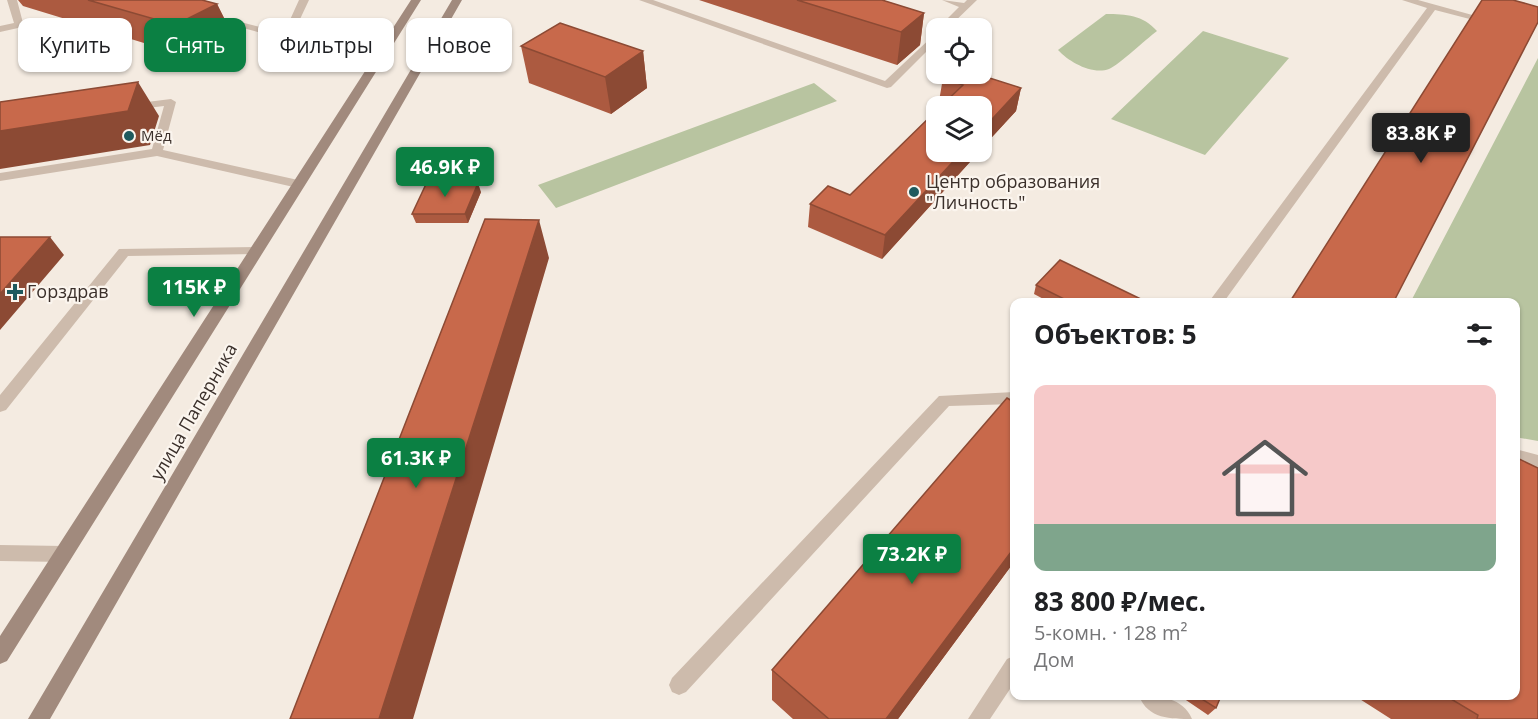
<!DOCTYPE html>
<html lang="ru">
<meta charset="utf-8">
<style>
:root{--surface:#fff;--page:#f6f6f6;--text:#202124;--muted:#757577;--line:#e0e0e0;--accent:#0b8043}
body{margin:0;font-family:"Open Sans",sans-serif;background:var(--page);color:var(--text);height:100vh;display:flex;flex-direction:column;font-size:22px;white-space:nowrap}
*{box-sizing:border-box;margin:0}
p{font-size:20px;color:var(--muted)}
.icon{flex:none;width:33px;height:33px;fill:none;stroke:currentColor;stroke-width:2;stroke-linecap:round;stroke-linejoin:round}
.map{position:relative;flex:1;overflow:hidden}
.details{position:absolute;left:1010px;top:298px;width:510px;height:402px;display:flex;flex-direction:column;background:var(--surface);border-radius:12px;box-shadow:0 2px 4px #0004}
.details>*{flex:none}
.banner{position:absolute;left:18px;top:18px;width:570px;height:54px;display:flex;gap:12px}
.controls{position:absolute;left:926px;top:18px;display:grid;gap:12px}
.controls a{display:grid;place-items:center;width:66px;height:66px;border-radius:12px;background:var(--surface);box-shadow:0 2px 4px #0004;font-size:30px}
.price{position:absolute;translate:-50% -51px;padding:0 14px;border-radius:6px;background:var(--accent);color:#fff;font-size:20px;line-height:39px;filter:drop-shadow(0 2px 3px #0008)}
.price::after{content:'';position:absolute;left:50%;top:36px;width:18px;height:14px;margin-left:-9px;background:inherit;clip-path:polygon(0 0,100% 0,50% 100%)}
.price.current{background:#222;color:#fff}
ul{padding:0;list-style:none}
li{display:grid;align-content:center;gap:12px;height:318px;padding:0 24px}
li+li{border-top:2px solid var(--line)}
li span{display:grid;place-items:center;height:186px;border-radius:12px;color:#555}
li>.icon{margin-inline-start:auto}
span .icon{width:108px;height:108px;fill:#fffc;stroke-width:1}
li b{font-size:26px}
h2{display:flex;justify-content:space-between;align-items:center;height:72px;padding:0 24px;font-size:26px}
.pill{padding:0 21px;border-radius:12px;background:var(--surface);box-shadow:0 2px 4px #0004;font-size:21px;line-height:54px}
.pill.current{background:var(--accent);color:#fff}
.map>svg:first-child{display:block}
.green{fill:#b8c4a0}
.lines{fill:none;stroke-linecap:round;stroke-linejoin:round}
.service{fill:#cdbbac;fill-rule:evenodd}
.secondary{fill:#a18a7d;fill-rule:evenodd}
.wall{fill:#ac5a40}
.shaded-wall{fill:#8c4a34}
.building{fill:#c8694b;stroke:#8c4a34;stroke-width:1.5}
.poi-dot{fill:#1f5a5e;stroke:#fbf5ee;stroke-width:2}
.labels{text-anchor:middle;stroke-width:4.5;stroke-linejoin:round;paint-order:stroke}
.far-poi-label{font-size:15px;fill:#3b302b;stroke:#fbf5ee;text-anchor:start}
.poi-label{font-size:18px;fill:#3b302b;stroke:#fbf5ee;text-anchor:start}
.street-label{font-size:18px;fill:#3b302b;stroke:#fbf5ee}
</style>
<div class="map">
<svg width="1538" height="719" viewBox="0 0 1538 719">
<rect width="100%" height="100%" fill="#f4ebe1"/>
<path class="green" d="M1106 14C1126 14 1143 15 1157 31 1146 39 1119 65 1109 69 1092 75 1069 62 1058 50Z
M1203 31 1289 58 1205 155 1111 119Z
M1538 58V441L1515 437V303H1410Z
M814 83 837 101 556 208 538 185Z"/>
<g class="lines">
<path class="service" d="M7 0H17L23 23 78 44 69 46 18 28 0 32V26L14 23Z
M299 0H309L293 34 392 35 397 38 392 41 287 40 200 16 205 13 284 33Z
M639 0H653L885 81 936 33V42L891 87 887 88Z
M942 0 964 3 967 0H977L948 28H938L959 7Z
M1402 0H1418L1494 21 1489 24 1435 10 1223 303H1208L1427 8Z
M171 99 176 102 163 150 298 180 304 184 298 188 157 156 0 181V173L152 149 164 106 131 110 126 107 131 104Z
M256 247 261 248 263 251 261 254 128 256 6 410 0 412V395L119 249Z
M1014 392V404L949 406 686 692 679 695 672 692 669 685 672 678 939 396Z
M1515 449 1538 455V469L1515 463Z
M0 545 64 546 70 548 73 554 70 560 64 562 0 561Z
M1014 656V683L990 719H968L1007 659Z
M1139 696C1159 696 1183 697 1192 719 1171 719 1148 719 1139 696Z"/>
<path class="secondary" d="M411 0H421L7 661 0 664V636Z
M452 0H462L50 719H28Z"/>
</g>
<path class="wall" d="M18 0H202L217 4 233 36 193 58 23 6Z
M699 0H882L924 13 920 45 897 65Z
M521 46 643 51 647 88 611 114 529 83Z
M943 78 1021 88 1016 111 981 149V106L944 103 939 101Z
M936 152H979L882 259 808 227 810 204 850 195Z
M481 192 468 223H416L412 214Z
M1036 285 1149 303H1051L1034 294Z
M1014 402V562L898 719H793L772 700V670Z
M1180 696H1221L1216 708 1208 715Z
M1355 696H1515L1538 719H1391Z"/>
<path class="shaded-wall" d="M217 4 233 36 193 58 175 25Z
M924 13 920 45 897 65 901 32Z
M643 51 647 88 611 114 605 77Z
M138 82 159 116 150 145 0 169V131Z
M1021 88 1016 111 981 149V131Z
M962 152H979L882 259 885 235Z
M478 183 481 192 468 223 465 214Z
M539 220 549 258 413 719H379Z
M50 237 64 255 0 330V294Z
M1014 548V562L898 719H886Z"/>
<path class="building" d="M88 0H202L217 4 175 25Z
M797 0H882L924 13 901 32Z
M1482 0H1513L1538 7V22L1393 303H1297L1291 300Z
M560 23 643 51 605 77 521 46Z
M947 74H977L1021 88 981 131V106H941L963 85 943 78Z
M138 82 128 111 0 131V102Z
M936 111V152H962L885 235 810 204 828 186 850 195Z
M427 182 478 183 465 214H412Z
M485 219 539 220 379 719H290Z
M0 237H50L0 294Z
M1060 260 1149 303H1072L1036 285Z
M1007 398 1014 402V548L886 719H829L772 670Z
M1515 457 1538 468V719H1477L1478 715 1446 696H1515Z
M1197 696H1221L1216 708Z"/>
<g class="poi-dot">
<circle cx="129" cy="136" r="6"/>
<circle cx="914" cy="192" r="6"/>
<path d="M12 283h6v6h6v6h-6v6h-6v-6h-6v-6h6z"/>
</g>
<g class="labels">
<g class="far-poi-label">
<text x="141" y="141">Мёд</text>
</g>
<g class="poi-label">
<text x="926" y="188">Центр образования<tspan x="926" dy="21">"Личность"</tspan></text>
<text x="27" y="298">Горздрав</text>
</g>
<g class="street-label">
<text transform="translate(194 412) rotate(-60)" y="6">улица Паперника</text>
</g>
</g>
</svg>
<div class="controls">
<a><svg class="icon" aria-label="locate" viewBox="0 0 24 24"><circle cx="12" cy="12" r="6"/><path d="M12 2v4M12 18v4M2 12h4M18 12h4"/></svg></a>
<a><svg class="icon" aria-label="layers" viewBox="0 0 24 24"><path d="M12 4l9 5-9 5-9-5zM3 14l9 5 9-5"/></svg></a>
</div>
<b class="price current" style="left:1421px;top:164px">83.8K ₽</b>
<b class="price" style="left:445px;top:198px">46.9K ₽</b>
<b class="price" style="left:194px;top:318px">115K ₽</b>
<b class="price" style="left:416px;top:489px">61.3K ₽</b>
<b class="price" style="left:912px;top:585px">73.2K ₽</b>
<div class="banner">
<a class="pill">Купить</a>
<a class="pill current">Снять</a>
<a class="pill">Фильтры</a>
<a class="pill">Новое</a>
</div>
<section class="details">
<h2>Объектов: 5<svg class="icon" aria-label="filters" viewBox="0 0 24 24"><path d="M4 7h16M4 17h16"/><circle cx="9" cy="7" r="2"/><circle cx="15" cy="17" r="2"/></svg></h2>
<ul>
<li><span style="background:linear-gradient(#f6c9c9 75%,#7fa58c 0)"><svg class="icon" aria-label="home" viewBox="0 0 24 24"><path d="M3 11l9-7 9 7M6 9v11h12V9"/></svg></span><div><b>83 800 ₽/мес.</b><p>5-комн. · 128 m²</p><p>Дом</p></div></li>
</ul>
</section>
</div>
